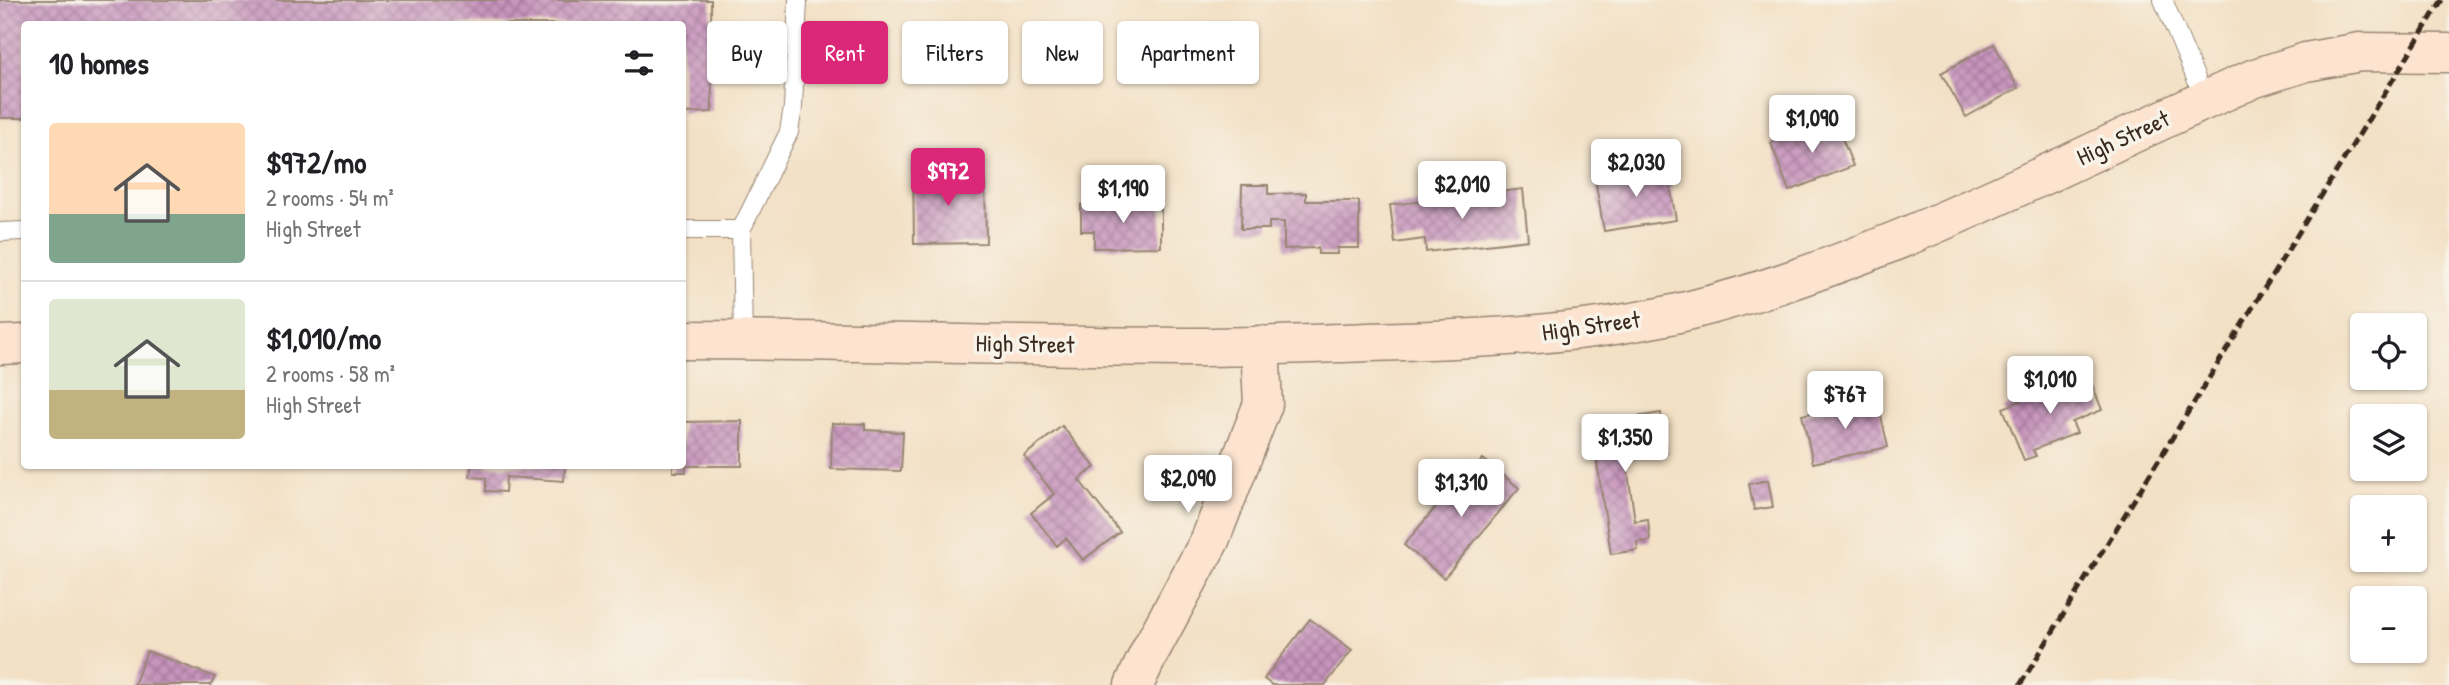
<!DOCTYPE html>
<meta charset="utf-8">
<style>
:root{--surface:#fff;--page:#f2f2f2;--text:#202124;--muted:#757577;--line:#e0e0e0;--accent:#db2777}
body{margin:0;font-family:"Patrick Hand",sans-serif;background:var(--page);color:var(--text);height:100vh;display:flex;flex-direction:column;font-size:26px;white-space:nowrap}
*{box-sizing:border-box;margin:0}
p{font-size:23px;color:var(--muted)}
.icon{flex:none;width:38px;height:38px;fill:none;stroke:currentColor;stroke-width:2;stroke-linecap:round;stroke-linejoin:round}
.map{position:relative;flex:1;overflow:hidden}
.details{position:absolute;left:21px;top:21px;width:665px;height:448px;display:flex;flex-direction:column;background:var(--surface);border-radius:7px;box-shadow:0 2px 5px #0004}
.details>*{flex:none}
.banner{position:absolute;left:707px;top:21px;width:665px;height:63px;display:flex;gap:14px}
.buttons{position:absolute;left:2350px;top:313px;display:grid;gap:14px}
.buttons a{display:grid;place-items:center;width:77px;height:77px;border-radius:7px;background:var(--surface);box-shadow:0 2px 5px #0004;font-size:35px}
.price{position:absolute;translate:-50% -60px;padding:0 16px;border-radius:7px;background:#fff;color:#222;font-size:23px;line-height:46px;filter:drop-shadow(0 2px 4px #0008)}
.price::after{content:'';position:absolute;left:50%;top:42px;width:21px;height:16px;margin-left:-10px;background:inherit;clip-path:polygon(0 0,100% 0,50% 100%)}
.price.current{background:var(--accent);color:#fff}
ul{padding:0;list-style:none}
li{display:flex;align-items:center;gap:21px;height:175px;padding:0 28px}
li+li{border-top:2px solid var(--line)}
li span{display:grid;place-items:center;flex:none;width:196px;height:140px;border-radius:7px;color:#555}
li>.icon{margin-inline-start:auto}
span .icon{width:84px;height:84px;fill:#fffc;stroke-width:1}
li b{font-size:30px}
h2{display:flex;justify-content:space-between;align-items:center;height:84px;padding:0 28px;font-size:30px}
.chip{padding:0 24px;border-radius:7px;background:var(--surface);box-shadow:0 2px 5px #0004;font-size:24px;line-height:63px}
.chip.current{background:var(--accent);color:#fff}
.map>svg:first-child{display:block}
.building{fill:url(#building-cross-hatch)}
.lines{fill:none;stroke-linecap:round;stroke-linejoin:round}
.service-casing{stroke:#978572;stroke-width:20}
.secondary-casing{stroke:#978572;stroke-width:41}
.service{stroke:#fff;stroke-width:18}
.secondary{stroke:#fde4d1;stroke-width:38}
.rail{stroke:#3b2a1e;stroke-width:5;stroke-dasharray:10 5;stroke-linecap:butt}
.labels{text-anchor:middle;stroke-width:7;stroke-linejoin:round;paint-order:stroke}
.street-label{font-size:24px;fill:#3b2a1e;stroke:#f7f3e8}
</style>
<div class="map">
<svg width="2449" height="685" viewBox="0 0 2449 685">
<defs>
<pattern id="building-cross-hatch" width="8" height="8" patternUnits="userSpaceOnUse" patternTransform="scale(1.75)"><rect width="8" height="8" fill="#c794bd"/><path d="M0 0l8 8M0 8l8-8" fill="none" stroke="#a37999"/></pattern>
</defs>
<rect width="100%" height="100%" fill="#f7f3e8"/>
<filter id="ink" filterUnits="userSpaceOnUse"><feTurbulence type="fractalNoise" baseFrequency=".0143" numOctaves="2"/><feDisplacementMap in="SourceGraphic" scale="14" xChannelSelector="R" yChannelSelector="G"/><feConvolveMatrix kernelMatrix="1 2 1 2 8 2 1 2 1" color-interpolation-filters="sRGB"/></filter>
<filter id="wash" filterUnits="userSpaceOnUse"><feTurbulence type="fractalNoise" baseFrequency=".00686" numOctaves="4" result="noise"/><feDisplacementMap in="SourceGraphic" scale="28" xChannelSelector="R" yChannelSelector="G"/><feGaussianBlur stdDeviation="1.57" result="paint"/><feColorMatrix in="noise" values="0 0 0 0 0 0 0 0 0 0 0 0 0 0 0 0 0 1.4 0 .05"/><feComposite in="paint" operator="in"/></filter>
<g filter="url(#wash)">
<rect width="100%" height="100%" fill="#f3e0c5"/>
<g id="blocks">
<path class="building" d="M0 0H711L712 112 682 113V24H24V118H0Z
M1994 44 2018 88 1966 117 1941 73Z
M1834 118 1853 166 1789 191 1771 143Z
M937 162V194H955V175L985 174 986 243 914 244 913 163Z
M1667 167 1676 220 1604 231 1595 179Z
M1242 185H1268V194L1306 193V201H1359V248H1337V254H1318V248L1284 249V222H1269V229H1241Z
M1523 189 1528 240 1426 252 1425 239 1395 243 1390 205Z
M1081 205H1161V247L1094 248V231H1081Z
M2090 379 2102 410 2072 422 2077 433 2033 450 2036 456 2024 460 2003 408 2058 386 2060 391Z
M1877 398 1888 447 1813 463 1802 415Z
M1661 413 1667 453 1626 459 1635 521 1648 519 1650 541 1637 542 1638 550 1611 554 1591 424Z
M742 421V466H686V472H673V466H682V422Z
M832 423 865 424V430L903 432 901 471 831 469Z
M1062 426 1095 467 1079 480 1120 532 1083 560 1066 538 1057 546 1031 513 1054 494 1024 456Z
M1483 459 1519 488 1444 578 1404 545 1451 489 1465 499 1471 492 1461 485Z
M471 466H565L564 481 506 477 505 492 486 491V478L470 477Z
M1768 480 1773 507 1754 510 1749 484Z
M1310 619 1352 650 1325 685H1272L1264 679Z
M147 651 215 677 211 685H134Z"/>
</g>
</g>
<g filter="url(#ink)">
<use href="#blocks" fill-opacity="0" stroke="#978572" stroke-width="2"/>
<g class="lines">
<g class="service-casing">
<path id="service" d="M2163 0 2205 100
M682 230H741L743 340
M741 230 789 132 793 107 798 0
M0 232 24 231"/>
</g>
<g class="secondary-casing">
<path id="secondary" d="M682 340C854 340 1025 347 1196 347 1245 347 1294 344 1343 343 1458 339 1578 338 1691 310 1889 260 2069 159 2255 78L2306 62 2360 52 2449 53
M0 345 24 344
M1134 685 1150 651 1210 540 1263 404 1260 345"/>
</g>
<use href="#service" class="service"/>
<use href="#secondary" class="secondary"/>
<path class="rail" d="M2020 685 2442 0"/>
</g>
</g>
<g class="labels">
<g class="street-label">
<text transform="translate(2123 138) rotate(-25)" y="8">High Street</text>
<text transform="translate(1591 326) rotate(-8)" y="8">High Street</text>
<text transform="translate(1025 344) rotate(1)" y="8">High Street</text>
</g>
</g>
</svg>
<div class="buttons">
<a><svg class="icon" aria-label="locate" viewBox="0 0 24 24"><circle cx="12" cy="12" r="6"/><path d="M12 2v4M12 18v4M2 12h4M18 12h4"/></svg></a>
<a><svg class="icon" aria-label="layers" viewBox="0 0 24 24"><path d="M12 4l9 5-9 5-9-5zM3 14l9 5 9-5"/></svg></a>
<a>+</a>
<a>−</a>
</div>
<b class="price" style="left:1812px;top:155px">$1,090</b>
<b class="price" style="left:1636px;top:199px">$2,030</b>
<b class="price current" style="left:948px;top:208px">$972</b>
<b class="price" style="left:1462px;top:221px">$2,010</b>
<b class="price" style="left:1123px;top:225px">$1,190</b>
<b class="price" style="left:2050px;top:416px">$1,010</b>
<b class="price" style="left:1845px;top:431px">$767</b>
<b class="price" style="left:1625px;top:474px">$1,350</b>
<b class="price" style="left:1188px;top:515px">$2,090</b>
<b class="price" style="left:1461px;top:519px">$1,310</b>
<div class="banner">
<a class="chip">Buy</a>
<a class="chip current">Rent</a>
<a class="chip">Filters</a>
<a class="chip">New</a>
<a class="chip">Apartment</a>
</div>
<section class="details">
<h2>10 homes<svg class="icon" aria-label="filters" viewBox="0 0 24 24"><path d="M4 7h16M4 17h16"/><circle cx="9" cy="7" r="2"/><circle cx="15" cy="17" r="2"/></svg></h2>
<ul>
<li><span style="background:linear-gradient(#ffd9b3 65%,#7fa58c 0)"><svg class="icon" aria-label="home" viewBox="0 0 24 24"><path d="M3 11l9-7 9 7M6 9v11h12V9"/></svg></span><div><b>$972/mo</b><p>2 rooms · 54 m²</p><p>High Street</p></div></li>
<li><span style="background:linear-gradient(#dfe7d0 65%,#c2b280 0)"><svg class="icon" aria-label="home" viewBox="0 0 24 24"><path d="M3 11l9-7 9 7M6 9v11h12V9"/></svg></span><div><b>$1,010/mo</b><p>2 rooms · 58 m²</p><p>High Street</p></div></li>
</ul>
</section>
</div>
